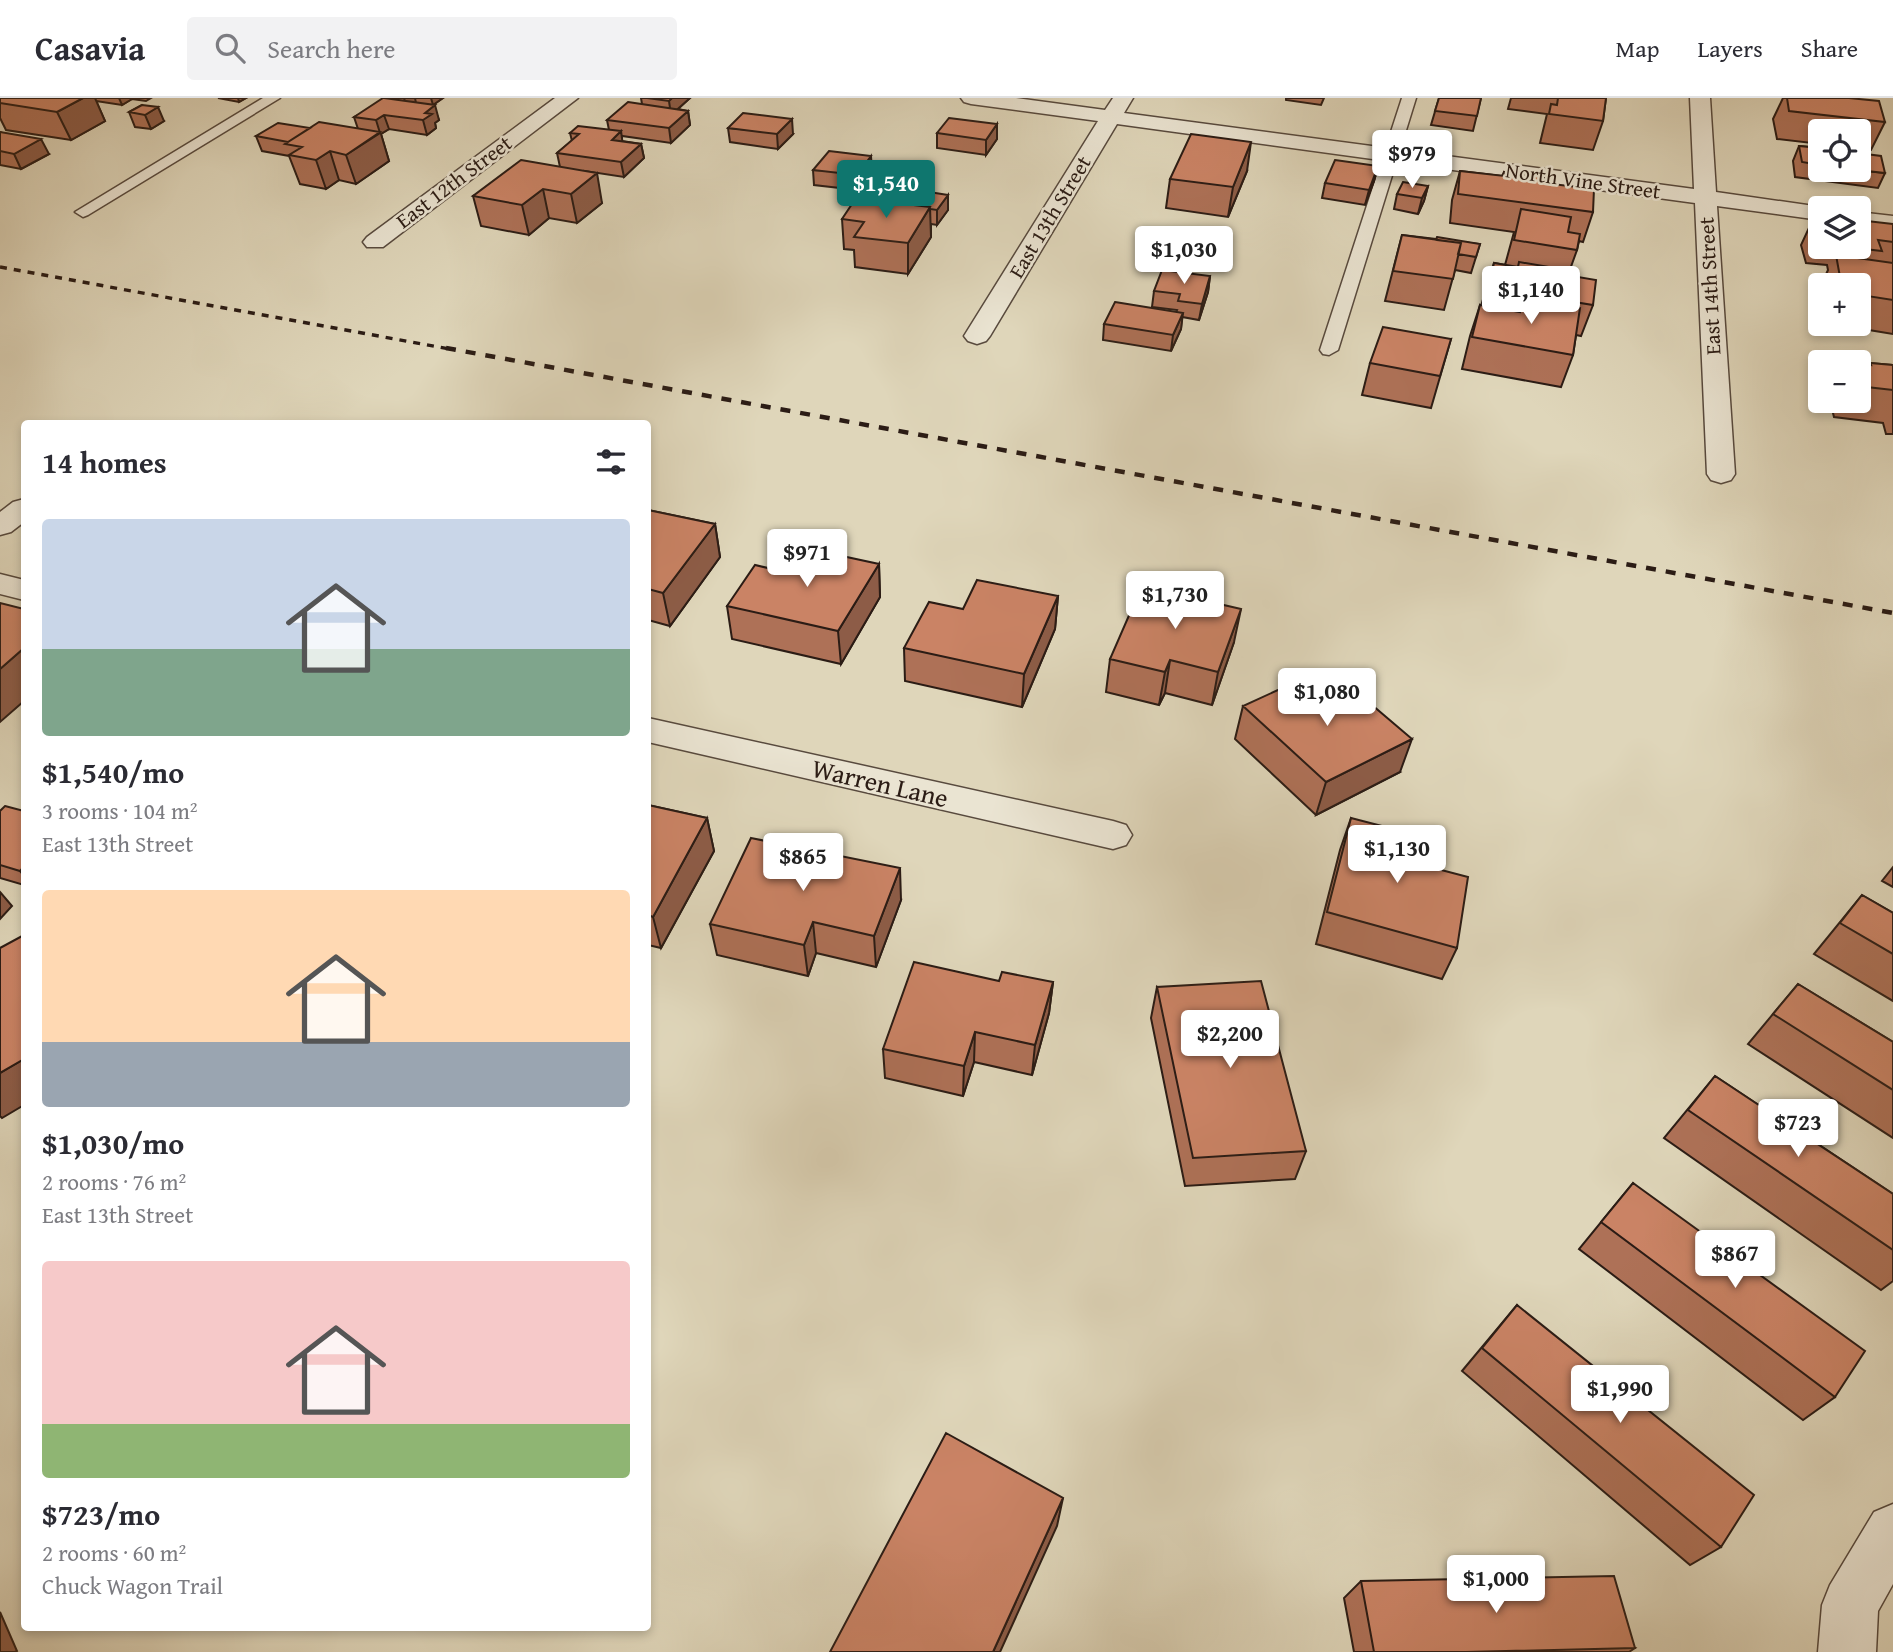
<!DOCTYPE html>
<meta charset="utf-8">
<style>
:root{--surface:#fff;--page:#f2f2f3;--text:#2b2b33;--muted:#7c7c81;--line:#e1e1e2;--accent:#0f766e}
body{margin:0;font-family:"Gentium Book Plus",serif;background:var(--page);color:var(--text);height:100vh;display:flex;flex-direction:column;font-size:26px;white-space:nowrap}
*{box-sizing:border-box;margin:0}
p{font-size:23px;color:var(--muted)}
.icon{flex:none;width:38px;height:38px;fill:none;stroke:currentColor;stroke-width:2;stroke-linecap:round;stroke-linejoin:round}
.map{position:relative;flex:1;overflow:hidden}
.side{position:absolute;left:21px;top:322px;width:630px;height:1211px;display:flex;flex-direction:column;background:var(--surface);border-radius:7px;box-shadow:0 4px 10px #0003}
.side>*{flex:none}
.fabs{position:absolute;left:1808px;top:21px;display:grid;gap:14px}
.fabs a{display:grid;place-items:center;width:63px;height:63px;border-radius:7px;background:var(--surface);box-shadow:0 4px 10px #0003;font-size:35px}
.price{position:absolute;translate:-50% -60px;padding:0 16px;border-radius:7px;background:#fff;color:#222;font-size:23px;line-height:46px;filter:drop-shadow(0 2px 4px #0008)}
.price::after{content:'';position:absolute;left:50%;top:42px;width:21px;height:16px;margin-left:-10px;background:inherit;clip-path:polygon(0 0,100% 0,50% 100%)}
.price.current{background:var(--accent);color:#fff}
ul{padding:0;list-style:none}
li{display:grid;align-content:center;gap:14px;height:371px;padding:0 21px}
li span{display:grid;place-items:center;height:217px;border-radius:7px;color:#555}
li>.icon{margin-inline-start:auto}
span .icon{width:126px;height:126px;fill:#fffc;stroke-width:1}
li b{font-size:30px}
h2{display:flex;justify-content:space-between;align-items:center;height:84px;padding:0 21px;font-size:30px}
header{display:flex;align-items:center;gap:42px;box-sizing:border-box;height:98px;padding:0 35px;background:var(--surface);border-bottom:2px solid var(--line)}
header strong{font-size:33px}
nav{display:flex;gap:38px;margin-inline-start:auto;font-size:24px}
.search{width:490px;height:63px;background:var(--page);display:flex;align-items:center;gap:18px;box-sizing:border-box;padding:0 24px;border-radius:7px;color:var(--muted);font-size:26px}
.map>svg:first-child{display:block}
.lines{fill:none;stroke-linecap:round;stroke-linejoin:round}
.lane-casing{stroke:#584a3e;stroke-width:3}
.street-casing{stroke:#584a3e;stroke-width:3}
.lane{fill:#eae4d2;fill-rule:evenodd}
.street{fill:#eae4d2;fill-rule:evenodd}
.rail-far1{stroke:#2b1c15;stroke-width:3.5;stroke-dasharray:7 7;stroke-linecap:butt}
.rail{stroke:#2b1c15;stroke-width:4.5;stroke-dasharray:10 10;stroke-linecap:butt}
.wall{fill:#ae7157;stroke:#2b1c15;stroke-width:2}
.shaded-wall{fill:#8d5c47;stroke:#2b1c15;stroke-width:2}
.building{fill:#ca8365;stroke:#2b1c15;stroke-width:2}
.labels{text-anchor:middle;stroke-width:5;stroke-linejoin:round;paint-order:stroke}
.far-street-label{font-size:21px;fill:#2b1c15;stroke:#eae4d2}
.street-label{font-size:26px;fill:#2b1c15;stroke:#eae4d2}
</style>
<header>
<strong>Casavia</strong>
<div class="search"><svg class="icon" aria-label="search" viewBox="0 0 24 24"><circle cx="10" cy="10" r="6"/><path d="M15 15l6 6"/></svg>Search here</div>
<nav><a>Map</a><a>Layers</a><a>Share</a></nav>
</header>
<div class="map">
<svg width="1893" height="1554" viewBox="0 0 1893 1554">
<rect width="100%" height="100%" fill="#dfd6ba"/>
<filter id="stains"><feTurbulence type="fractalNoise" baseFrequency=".00286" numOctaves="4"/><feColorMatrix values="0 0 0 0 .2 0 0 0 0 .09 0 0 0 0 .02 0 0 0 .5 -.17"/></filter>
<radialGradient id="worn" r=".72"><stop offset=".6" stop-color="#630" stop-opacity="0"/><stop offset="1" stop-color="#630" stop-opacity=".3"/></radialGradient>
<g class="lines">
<g class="lane-casing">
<path id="lane" d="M263 0H280L88 117 83 119 75 114Z
M1402 0H1416L1338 252 1329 257 1323 256 1320 252Z"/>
</g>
<g class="street-casing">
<path id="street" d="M555 0H578L383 149H367L363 144 367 139Z
M961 0H1016L1105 12 1113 0H1133L1124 15 1694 91 1690 0H1710L1716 94 1828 110H1820V122L1717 108 1735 376 1731 382 1721 385 1711 382 1707 376 1695 105 1117 26 990 238 986 243 977 246 968 243 964 238 1098 23 971 6 964 4Z
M1858 114 1893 118V132L1858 128Z
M24 401V424L11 434 0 437V414L13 404Z
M0 476 24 482V502L0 496Z
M648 620 1113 723 1126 727 1132 737 1126 747 1113 751 648 644Z
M1893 1406V1486L1878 1513 1876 1554H1818L1822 1507 1830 1487 1874 1414Z"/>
</g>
<use href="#lane" class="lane"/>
<use href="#street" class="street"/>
<path class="rail-far1" d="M0 169 455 252"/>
<path class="rail" d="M446 250 1893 515"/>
</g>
<path class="wall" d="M0 0H151L146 3 132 1 122 7 96 3 105 23 71 42 6 32 0 20Z
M218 0H246L239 4Z
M392 0H443L433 7 439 22 435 25 436 30 427 37 389 31 381 36 389 63 356 86 339 82 326 91 300 86 289 58 262 53 256 38 310 30 358 31 354 19 392 1Z
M641 0H690L678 11 688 13 690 27 671 45 622 38V43L641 46 644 60 624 79 585 73 602 105 577 125 549 120 529 137 481 128 473 98 560 69 557 55 572 43 570 35 609 32 607 22 642 6Z
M1286 0H1324L1321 7 1286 2Z
M1439 0H1481L1473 33 1431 27Z
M1511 0H1606L1603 23 1593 52 1540 45 1547 16 1508 11Z
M1783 0H1849L1885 24 1871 52 1858 51V33H1820V46L1777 41 1773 21Z
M142 7 164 23 151 31 135 29 129 14Z
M997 26V41L986 57 937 50V35Z
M728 30 793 36 778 51 730 44Z
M0 34 49 56 21 71 0 67Z
M1799 48 1820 50V72H1858L1885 75 1878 90 1795 79 1793 63Z
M1378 68 1374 83 1365 107 1322 100 1325 85Z
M813 72 872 73 857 92 814 87Z
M1247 73 1228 119 1166 110 1170 81Z
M1460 73 1502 78 1504 74 1543 85 1593 114 1583 144 1579 143 1577 152 1568 177 1593 207 1581 238 1576 237 1573 257 1561 289 1462 271 1470 238 1480 207 1481 208 1494 165 1505 167 1514 134 1450 125 1452 102Z
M1428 88 1424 103 1418 116 1394 111 1397 96Z
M948 97V112L937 127 931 126V139L908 176 855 169 854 152 844 151 842 121 898 105Z
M1815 117 1820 118V149H1858L1893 126V236L1851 229 1850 226H1858V187H1821L1828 172 1827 167 1806 165 1801 147Z
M1402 137 1480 146 1471 175 1455 172 1444 212 1385 203Z
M1210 178 1208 194 1199 222 1182 219 1181 231 1171 253 1103 242 1104 226 1176 214 1177 212 1152 209 1154 193Z
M1451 241 1431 310 1362 297 1370 265Z
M1870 265 1893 267V336H1886L1883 325 1834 319 1830 303H1858V266L1869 267Z
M648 412 715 426 720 459 670 528 648 522Z
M879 466 880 499 841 566 732 541 727 508 789 475Z
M1175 490 1174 496 1234 544 1212 607 1165 595 1159 607 1106 594 1110 561Z
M1058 498 1055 531 1022 609 905 583 904 550 963 511Z
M1243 608 1400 674 1316 717 1235 641Z
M648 707 707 720 714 753 661 850 648 847Z
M0 713H24V787L0 780Z
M1351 720 1426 768 1457 850 1442 881 1316 846 1340 752Z
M1893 769V789L1882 783Z
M1862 797 1893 815V903L1814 856Z
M901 802 876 869 816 855 808 878 717 857 710 826Z
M999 883 1053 884 1049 915 1032 977 974 964 963 998 885 980 883 951Z
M1798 886 1893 944V1040L1748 946Z
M1157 889 1306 1053 1295 1081 1185 1088 1151 920Z
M1715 978 1893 1096V1183L1881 1192 1664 1040Z
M1633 1085 1835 1299 1803 1322 1579 1151Z
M1517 1207 1721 1449 1690 1467 1462 1273Z
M1361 1483 1635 1550 1629 1554H1354L1344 1500Z"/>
<path class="shaded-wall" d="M83 0H95L105 23 71 42 57 14Z
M119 0H132V1L122 7Z
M238 0H246L239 4Z
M404 0H415L416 5 407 11Z
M431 0H443L433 7Z
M672 0H690L671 17 669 3Z
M435 7 439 22 435 25 436 30 427 37 423 22 425 15Z
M158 9 164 23 151 31 145 17Z
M688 13 690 27 671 45 669 30Z
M384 17 389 31 381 36 389 63 356 86 346 57 380 35 376 22Z
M792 21 793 36 778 51 777 36Z
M997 26V41L986 57V42Z
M621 33 623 48 612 42Z
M41 41 49 56 21 71 14 56Z
M1251 44 1247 73 1228 119 1233 89Z
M641 46 644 60 624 79 621 64Z
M330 53 339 82 326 91 316 62Z
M871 58 872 73 857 92V77Z
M1378 68 1374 83 1365 107 1369 92Z
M597 75 602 105 577 125 571 96Z
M1428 88 1424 103 1418 116 1422 100Z
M543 91 549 120 529 137 522 107Z
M948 97V112L937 127V112Z
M930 109 931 139 908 176V145Z
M1210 178 1208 194 1199 222 1202 206Z
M1183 215 1181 231 1171 253 1173 237Z
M715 426 720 459 670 528 663 495Z
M879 466 880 499 841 566 838 533Z
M1058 498 1055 531 1022 609 1024 576Z
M1241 511 1234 544 1212 607 1218 574Z
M24 550V603L0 624V571Z
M1170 562 1165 595 1159 607 1165 574Z
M1412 641 1400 674 1316 717 1326 684Z
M707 720 714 753 661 850 653 819Z
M24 768V778L20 773Z
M900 770 901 802 876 869 874 838Z
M0 794 12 808 0 821Z
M813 824 816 855 808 878 804 847Z
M1053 884 1049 915 1032 977 1035 947Z
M975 934 974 964 963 998 964 968Z
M24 961V1007L2 1020 0 1018V975Z
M1063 1400 1057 1428 1000 1554H993Z
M0 1514 17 1553 15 1554H0Z"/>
<path class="building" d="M0 0H83L57 14 0 5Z
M383 0H384L435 7 425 15 432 16 423 22 384 17 376 22 354 19Z
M647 0H672L669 3Z
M1439 0H1481L1477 18 1435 13Z
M1558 0H1606L1603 23 1549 16 1551 6 1557 7Z
M1787 0H1849L1879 3 1885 24 1789 13Z
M628 4 688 13 669 30 607 22Z
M142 7 158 9 145 17 129 14Z
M743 15 792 21 777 36 728 30Z
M949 20 997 26 986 42 937 35Z
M319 24 380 34 346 57 330 53 316 62 289 57 302 49 285 46Z
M278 25 310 30 288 44 256 38Z
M578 28 621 33 612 42 641 46 621 64 557 55 579 36 570 35Z
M0 34 41 41 14 56 0 53Z
M1191 36 1251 44 1233 89 1170 81Z
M1799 48 1820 50V67L1802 64Z
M829 53 871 58 857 77 813 72Z
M1858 55 1881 58 1885 75 1858 72Z
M521 62 597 75 571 96 543 91 522 107 473 98Z
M1335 62 1378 68 1369 92 1325 85Z
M1460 73 1504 78V74L1544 79 1543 85 1594 91 1593 114 1458 96Z
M1403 84 1428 88 1422 100 1397 96Z
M910 91 948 97 937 112 930 111V109L898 105Z
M856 100 930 109 908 145 854 139 864 124 842 121Z
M1521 111 1571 119 1568 134 1580 136 1577 152 1514 142Z
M1815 117 1820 118V131Z
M1858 122 1893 126V144L1878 142 1882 153 1847 149H1858Z
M1402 137 1461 145 1453 181 1393 173Z
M1437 139 1480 146 1476 159 1458 156 1461 145 1436 142Z
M1836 157 1893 165V202L1867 198 1865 183 1840 179Z
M1519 164 1561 171 1560 176 1596 182 1593 207 1488 190 1494 165 1518 169Z
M1162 172 1210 178 1202 206 1178 203 1180 196 1154 193Z
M1523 201 1580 210 1573 257 1472 239 1480 207 1520 214Z
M1115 204 1183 215 1173 237 1104 226Z
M1383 229 1451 241 1440 278 1370 265Z
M1870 265 1893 267V292L1858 288V266L1871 267Z
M648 412 715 426 663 495 648 491Z
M805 450 879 466 838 533 727 508 755 467 789 475Z
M977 482 1058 498 1024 576 904 550 929 504 963 511Z
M1144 483 1175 490 1172 495 1241 511 1218 574 1170 562 1165 574 1110 561Z
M0 505 24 511V550L0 571Z
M1302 581 1327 602 1352 590 1412 641 1326 684 1243 608Z
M648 707 707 720 653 819 648 817Z
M5 708 24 713V768L20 773 0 767V713Z
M1351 720 1432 741 1426 768 1468 779 1457 850 1327 814Z
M751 740 900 770 874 838 813 824 804 847 710 826Z
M1862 797 1893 815V856L1840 825Z
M24 837V961L0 975V850Z
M914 864 999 883 1002 874 1053 884 1035 947 975 934 964 968 883 951Z
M1261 883 1306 1053 1193 1060 1157 889Z
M1798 886 1893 944V992L1773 916Z
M1715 978 1893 1096V1152L1688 1012Z
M1633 1085 1865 1253 1835 1299 1601 1124Z
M1517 1207 1754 1397 1721 1449 1482 1250Z
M946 1335 1063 1400 993 1554H830Z
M1614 1478 1635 1550 1466 1554H1374L1361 1483Z"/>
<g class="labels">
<g class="far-street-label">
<text transform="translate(1583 83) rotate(8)" y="7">North Vine Street</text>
<text transform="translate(454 84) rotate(-37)" y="7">East 12th Street</text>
<text transform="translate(1050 119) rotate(-59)" y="7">East 13th Street</text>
<text transform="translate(1710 188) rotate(-93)" y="7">East 14th Street</text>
</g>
<g class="street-label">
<text transform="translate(880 685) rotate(13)" y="9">Warren Lane</text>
</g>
</g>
<rect width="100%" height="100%" filter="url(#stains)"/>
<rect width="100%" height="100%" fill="url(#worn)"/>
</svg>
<div class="fabs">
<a><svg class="icon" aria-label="locate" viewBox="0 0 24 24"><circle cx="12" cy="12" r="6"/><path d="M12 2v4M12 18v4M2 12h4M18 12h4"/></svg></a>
<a><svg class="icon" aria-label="layers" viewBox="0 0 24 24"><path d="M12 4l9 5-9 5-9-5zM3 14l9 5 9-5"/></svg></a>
<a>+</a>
<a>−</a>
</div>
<b class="price" style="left:1412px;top:92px">$979</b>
<b class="price current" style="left:886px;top:122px">$1,540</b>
<b class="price" style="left:1184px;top:188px">$1,030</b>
<b class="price" style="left:1531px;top:228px">$1,140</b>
<b class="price" style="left:807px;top:491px">$971</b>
<b class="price" style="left:1175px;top:533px">$1,730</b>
<b class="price" style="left:1327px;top:630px">$1,080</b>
<b class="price" style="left:1397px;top:787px">$1,130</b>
<b class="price" style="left:803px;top:795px">$865</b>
<b class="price" style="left:1230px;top:972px">$2,200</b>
<b class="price" style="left:1798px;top:1061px">$723</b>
<b class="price" style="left:1735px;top:1192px">$867</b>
<b class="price" style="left:1620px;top:1327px">$1,990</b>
<b class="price" style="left:1496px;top:1517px">$1,000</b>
<section class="side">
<h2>14 homes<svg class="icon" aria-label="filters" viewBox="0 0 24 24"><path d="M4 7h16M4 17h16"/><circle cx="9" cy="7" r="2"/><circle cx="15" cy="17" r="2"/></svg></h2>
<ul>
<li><span style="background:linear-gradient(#c9d6e8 60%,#7fa58c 0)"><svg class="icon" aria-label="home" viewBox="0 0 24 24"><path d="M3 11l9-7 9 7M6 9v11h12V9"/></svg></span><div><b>$1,540/mo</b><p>3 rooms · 104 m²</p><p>East 13th Street</p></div></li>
<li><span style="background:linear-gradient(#ffd9b3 70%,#9aa5b1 0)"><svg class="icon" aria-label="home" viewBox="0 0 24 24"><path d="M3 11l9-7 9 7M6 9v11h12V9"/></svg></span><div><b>$1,030/mo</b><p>2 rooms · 76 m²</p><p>East 13th Street</p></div></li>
<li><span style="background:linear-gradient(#f6c9c9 75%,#8fb573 0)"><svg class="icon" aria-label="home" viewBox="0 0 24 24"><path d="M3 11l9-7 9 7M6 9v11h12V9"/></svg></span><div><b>$723/mo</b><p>2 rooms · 60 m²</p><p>Chuck Wagon Trail</p></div></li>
</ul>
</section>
</div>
